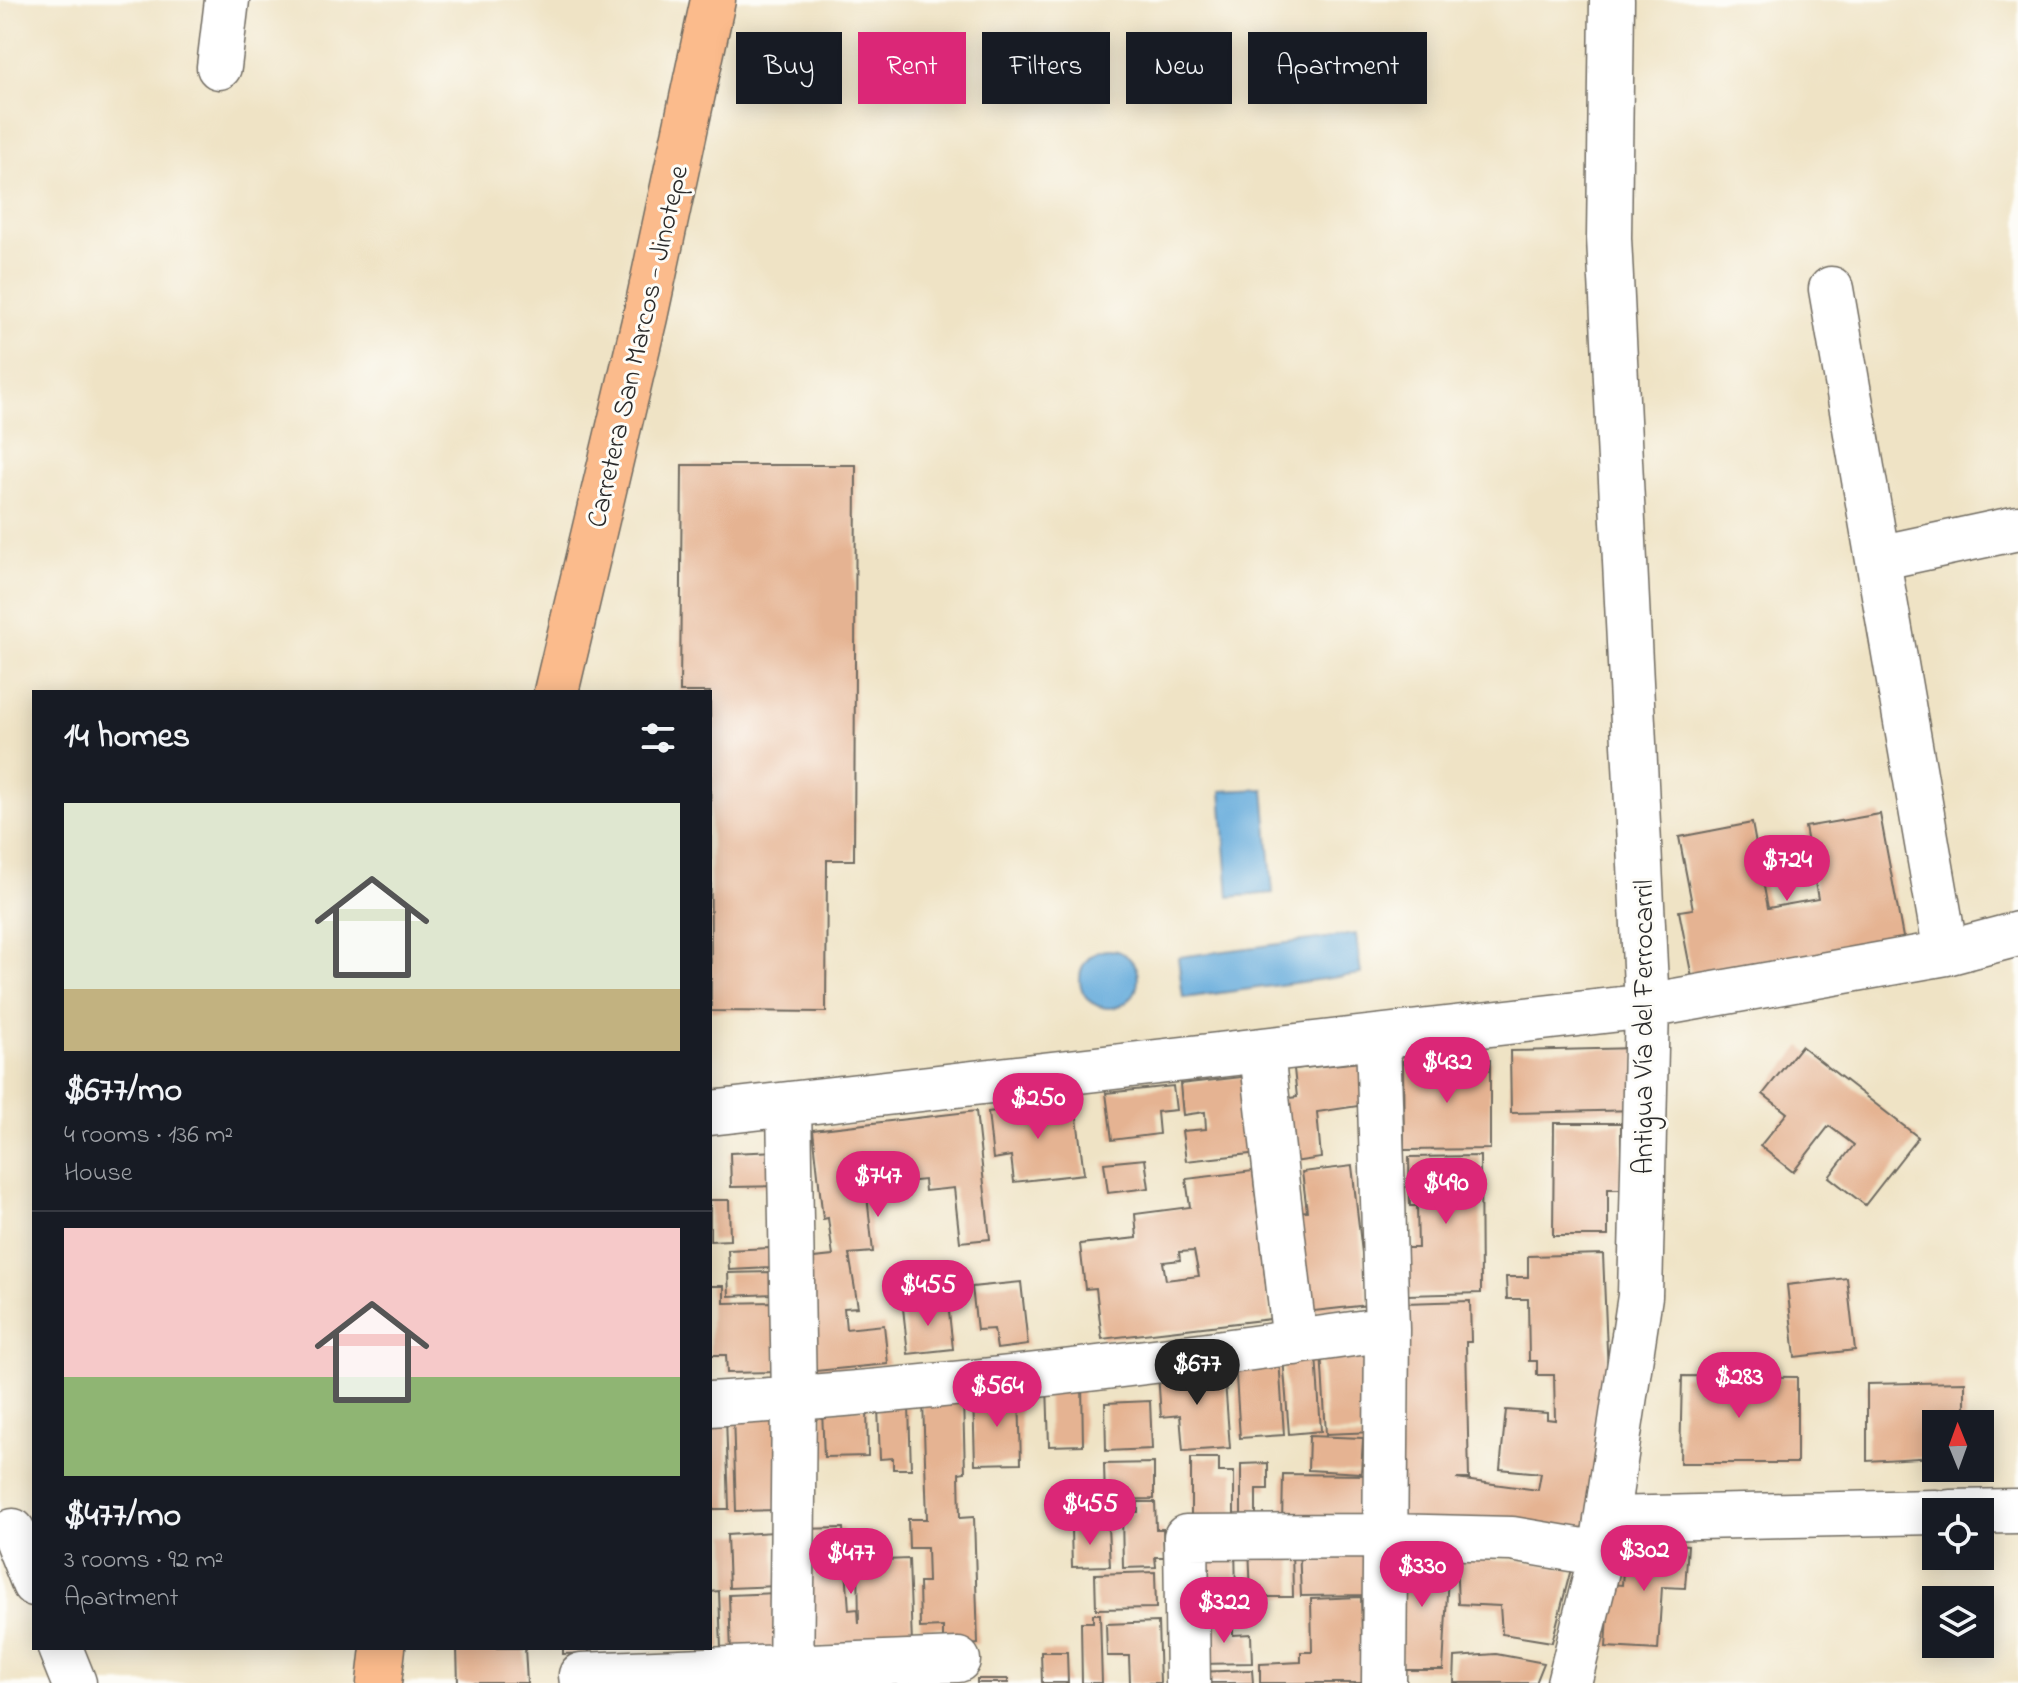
<!DOCTYPE html>
<meta charset="utf-8">
<style>
:root{--surface:#171b24;--page:#242831;--text:#f1f3f6;--muted:#9ea1a6;--line:#363941;--accent:#db2777}
body{margin:0;font-family:"Indie Flower",sans-serif;background:var(--page);color:var(--text);height:100vh;display:flex;flex-direction:column;font-size:30px;white-space:nowrap}
*{box-sizing:border-box;margin:0}
p{font-size:26px;color:var(--muted)}
.icon{flex:none;width:44px;height:44px;fill:none;stroke:currentColor;stroke-width:2;stroke-linecap:round;stroke-linejoin:round}
.map{position:relative;flex:1;overflow:hidden}
.sheet{position:absolute;left:32px;top:690px;width:680px;height:960px;display:flex;flex-direction:column;background:var(--surface);border-radius:0px;box-shadow:0 4px 20px #0003}
.sheet>*{flex:none}
.banner{position:absolute;left:736px;top:32px;width:760px;height:72px;display:flex;gap:16px}
.needle{width:52px;rotate:359deg}
.tools{position:absolute;left:1922px;top:1410px;display:grid;gap:16px}
.tools a{display:grid;place-items:center;width:72px;height:72px;border-radius:0px;background:var(--surface);box-shadow:0 4px 20px #0003;font-size:40px}
.price{position:absolute;translate:-50% -68px;padding:0 18px;border-radius:28px;background:var(--accent);color:#fff;font-size:26px;line-height:52px;filter:drop-shadow(0 2px 4px #0008)}
.price::after{content:'';position:absolute;left:50%;top:48px;width:24px;height:18px;margin-left:-12px;background:inherit;clip-path:polygon(0 0,100% 0,50% 100%)}
.price.on{background:#222;color:#fff}
ul{padding:0;list-style:none}
li{display:grid;align-content:center;gap:16px;height:424px;padding:0 32px}
li+li{border-top:2px solid var(--line)}
li span{display:grid;place-items:center;height:248px;border-radius:0px;color:#555}
li>.icon{margin-inline-start:auto}
span .icon{width:144px;height:144px;fill:#fffc;stroke-width:1}
li b{font-size:34px}
h2{display:flex;justify-content:space-between;align-items:center;height:96px;padding:0 32px;font-size:34px}
.chip{padding:0 28px;border-radius:0px;background:var(--surface);box-shadow:0 4px 20px #0003;font-size:28px;line-height:72px}
.chip.on{background:var(--accent);color:#fff}
.map>svg:first-child{display:block}
.water{fill:#65abdb;stroke:#486b83;stroke-width:2}
.building{fill:#e5b392;fill-rule:evenodd}
.lines{fill:none;stroke-linecap:round;stroke-linejoin:round}
.minor-casing{stroke:#706b61;stroke-width:47}
.major-casing{stroke:#706b61;stroke-width:47}
.minor{stroke:#fff;stroke-width:44}
.major{stroke:#fbbb8c;stroke-width:44}
.labels{text-anchor:middle;stroke-width:6;stroke-linejoin:round;paint-order:stroke}
.street-label{font-size:28px;fill:#2b2b2b;stroke:#fdfcf7}
</style>
<div class="map">
<svg width="2018" height="1683" viewBox="0 0 2018 1683">
<rect width="100%" height="100%" fill="#fdfcf7"/>
<filter id="ink" filterUnits="userSpaceOnUse"><feTurbulence type="fractalNoise" baseFrequency=".0125" numOctaves="2"/><feDisplacementMap in="SourceGraphic" scale="16" xChannelSelector="R" yChannelSelector="G"/><feConvolveMatrix kernelMatrix="1 2 1 2 8 2 1 2 1" color-interpolation-filters="sRGB"/></filter>
<filter id="wash" filterUnits="userSpaceOnUse"><feTurbulence type="fractalNoise" baseFrequency=".006" numOctaves="4" result="noise"/><feDisplacementMap in="SourceGraphic" scale="32" xChannelSelector="R" yChannelSelector="G"/><feGaussianBlur stdDeviation="1.8" result="paint"/><feColorMatrix in="noise" values="0 0 0 0 0 0 0 0 0 0 0 0 0 0 0 0 0 1.4 0 .05"/><feComposite in="paint" operator="in"/></filter>
<g filter="url(#wash)">
<rect width="100%" height="100%" fill="#efe3c5"/>
<path class="water" d="M1264 789 1273 893 1229 897 1221 791Z
M1356 934 1361 974 1183 998 1178 957Z
M1080 979a29 29 0 1 1 58 0a29 29 0 1 1-58 0Z"/>
<g id="blocks">
<path class="building" d="M682 465H856L854 860H827L826 1012 711 1011 710 692H680Z
M1880 814 1905 948 1694 988 1679 911 1693 909 1679 837 1752 823 1768 908 1818 899 1805 827Z
M1801 1046 1918 1137 1865 1205 1829 1177 1854 1145 1829 1126 1793 1172 1760 1146 1787 1113 1763 1094Z
M1636 1048 1637 1110 1511 1113 1510 1051Z
M1490 1060V1149L1404 1150 1403 1061Z
M1360 1062 1365 1105 1317 1112 1321 1158 1280 1164 1272 1100 1297 1097 1294 1069Z
M1250 1076 1259 1153 1186 1161 1182 1131 1206 1129 1205 1112 1183 1115 1180 1084Z
M1173 1086 1176 1110 1157 1112 1159 1134 1112 1140 1106 1093Z
M1075 1102 1084 1174 1014 1182 1011 1156 993 1159 988 1112Z
M976 1111 990 1239 960 1242 954 1188 925 1191 924 1180 866 1186 873 1252 849 1254 858 1307 844 1308 846 1329 884 1325 888 1364 805 1372 794 1260 833 1256 828 1218 823 1219 813 1130Z
M1554 1123H1621V1189H1608V1236H1553Z
M779 1151 780 1186 731 1187 730 1153Z
M1480 1156 1481 1293 1407 1295 1406 1248H1418L1417 1206H1410L1409 1157Z
M1145 1159 1149 1188 1108 1193 1104 1163Z
M1352 1166 1368 1305 1305 1312 1283 1214 1307 1211 1302 1172Z
M1253 1171 1270 1319 1102 1339 1096 1288 1085 1289 1080 1244 1137 1238 1135 1214 1190 1207 1186 1179ZM1194 1251 1199 1276 1166 1280 1163 1262 1180 1260 1179 1252Z
M710 1200H729L730 1240 710 1241Z
M769 1248 770 1268 729 1270 728 1250Z
M1603 1254 1608 1374 1588 1537 1396 1524 1404 1303 1470 1301 1471 1342H1466L1469 1479H1456L1538 1490 1541 1473 1500 1469 1506 1410 1547 1413V1419L1555 1420 1554 1375H1537V1361H1529L1528 1299H1507L1506 1277H1528V1256Z
M771 1272 772 1294 729 1296 728 1273Z
M1847 1278 1855 1350 1795 1357 1787 1285Z
M1021 1282 1028 1345 997 1349 994 1329 977 1330 972 1287Z
M710 1286H724V1303L774 1302 777 1372 727 1373 726 1355H710Z
M948 1303 953 1349 908 1354 903 1308Z
M1368 1349 1373 1432 1326 1434 1321 1351Z
M1316 1355 1321 1431 1289 1434 1283 1357Z
M1279 1358 1284 1435 1240 1438 1235 1361Z
M1224 1368 1230 1448 1183 1451 1180 1415 1161 1417 1158 1373Z
M1682 1376 1797 1377V1463H1680Z
M1965 1382V1424H1936V1457L1867 1461V1384Z
M1082 1384 1083 1445 1049 1446 1047 1385Z
M1019 1394 1021 1463 975 1464 973 1395Z
M963 1400 965 1472 959 1473 960 1518 974 1517 978 1644 943 1646V1627L920 1628 919 1582H928L927 1548H909L908 1519H927L923 1401Z
M1150 1401 1152 1449 1106 1451 1105 1403Z
M878 1407H909L911 1469H893V1458L880 1459Z
M867 1408 868 1456 824 1457 822 1410Z
M778 1411 781 1510 736 1511 733 1413Z
M710 1416H726L729 1509H710Z
M1309 1436 1363 1438 1361 1473 1308 1470Z
M1191 1458H1219V1472H1234V1521L1191 1522Z
M1154 1463V1499L1105 1500 1104 1464Z
M1268 1463V1489H1256V1521L1241 1522V1464Z
M1283 1474 1369 1475V1525H1282Z
M1138 1502H1155L1156 1529H1163L1164 1557H1155L1156 1567 1123 1568 1122 1512H1138Z
M1108 1527 1110 1566 1072 1567 1071 1529Z
M843 1528 849 1610 858 1609 859 1624 858 1561 909 1559 912 1645 802 1648 800 1529Z
M774 1532 777 1586 729 1588 727 1535Z
M1625 1541 1688 1545 1685 1588 1662 1587 1658 1650 1606 1647 1610 1584 1622 1585Z
M1235 1544 1236 1596H1198L1197 1545Z
M1368 1544 1369 1595 1301 1596 1299 1546Z
M1249 1545H1292L1293 1597H1251Z
M1397 1550 1449 1554 1443 1670H1401Z
M1456 1558 1522 1561 1571 1569 1552 1642 1502 1634 1500 1606 1458 1604Z
M1155 1572 1156 1608 1096 1609 1095 1574Z
M719 1591 721 1649H710V1592Z
M776 1593 778 1652 731 1653 729 1595Z
M1361 1597 1363 1683H1260V1664L1301 1662V1652H1312L1311 1599Z
M1093 1614H1100L1102 1683H1082L1081 1622H1093Z
M1158 1622 1160 1683H1130L1129 1656H1107L1106 1624Z
M1233 1623V1635L1251 1634 1252 1663 1200 1664V1624Z
M457 1648H525L527 1683H458Z
M563 1648H589V1653L563 1654Z
M1041 1652H1067L1068 1683H1042Z
M1496 1654 1544 1663 1536 1683H1454L1455 1657Z
M1252 1670 1253 1683H1195V1672Z
M977 1679H1008V1683H977Z"/>
</g>
</g>
<g filter="url(#ink)">
<use href="#blocks" fill-opacity="0" stroke="#706b61" stroke-width="2"/>
<g class="lines">
<g class="minor-casing">
<path id="minor" d="M219 67 227 0
M1831 289 1946 953
M1878 558 2018 528
M1378 1037 1387 1329 1384 1683
M1262 1053 1295 1343
M789 1104 794 1400 791 1683
M710 1113 1647 1006 1946 953 2018 934
M710 1404C937 1390 1162 1362 1387 1329
M1950 1512 2018 1511
M1606 1519 1936 1512
M13 1531 34 1584
M60 1648 74 1683
M582 1683 581 1675 958 1660
M1188 1683 1186 1537 1386 1536 1512 1539 1601 1554
M1569 1683 1601 1554 1640 1296 1647 1006 1609 238 1612 0"/>
</g>
<g class="major-casing">
<path id="major" d="M556 692 645 317 713 0
M379 1683 383 1648"/>
</g>
<use href="#minor" class="minor"/>
<use href="#major" class="major"/>
</g>
</g>
<g class="labels">
<g class="street-label">
<text transform="translate(636 346) rotate(-77)" y="10">Carretera San Marcos - Jinotepe</text>
<text transform="translate(1642 1027) rotate(-90)" y="10">Antigua Vía del Ferrocarril</text>
</g>
</g>
</svg>
<div class="tools">
<a><svg class="needle" viewBox="-14 -14 28 28"><path d="M0-13l5 13h-10z" fill="#e53935"/><path d="M0 13l5-13h-10z" fill="#9ea1a6"/></svg></a>
<a><svg class="icon" aria-label="locate" viewBox="0 0 24 24"><circle cx="12" cy="12" r="6"/><path d="M12 2v4M12 18v4M2 12h4M18 12h4"/></svg></a>
<a><svg class="icon" aria-label="layers" viewBox="0 0 24 24"><path d="M12 4l9 5-9 5-9-5zM3 14l9 5 9-5"/></svg></a>
</div>
<b class="price" style="left:1787px;top:903px">$724</b>
<b class="price" style="left:1447px;top:1105px">$432</b>
<b class="price" style="left:1038px;top:1141px">$250</b>
<b class="price" style="left:878px;top:1219px">$747</b>
<b class="price" style="left:1446px;top:1226px">$490</b>
<b class="price" style="left:928px;top:1328px">$455</b>
<b class="price on" style="left:1197px;top:1407px">$677</b>
<b class="price" style="left:1739px;top:1420px">$283</b>
<b class="price" style="left:997px;top:1429px">$564</b>
<b class="price" style="left:1090px;top:1547px">$455</b>
<b class="price" style="left:1644px;top:1593px">$302</b>
<b class="price" style="left:851px;top:1596px">$477</b>
<b class="price" style="left:1422px;top:1609px">$330</b>
<b class="price" style="left:1224px;top:1645px">$322</b>
<div class="banner">
<a class="chip">Buy</a>
<a class="chip on">Rent</a>
<a class="chip">Filters</a>
<a class="chip">New</a>
<a class="chip">Apartment</a>
</div>
<section class="sheet">
<h2>14 homes<svg class="icon" aria-label="filters" viewBox="0 0 24 24"><path d="M4 7h16M4 17h16"/><circle cx="9" cy="7" r="2"/><circle cx="15" cy="17" r="2"/></svg></h2>
<ul>
<li><span style="background:linear-gradient(#dfe7d0 75%,#c2b280 0)"><svg class="icon" aria-label="home" viewBox="0 0 24 24"><path d="M3 11l9-7 9 7M6 9v11h12V9"/></svg></span><div><b>$677/mo</b><p>4 rooms · 136 m²</p><p>House</p></div></li>
<li><span style="background:linear-gradient(#f6c9c9 60%,#8fb573 0)"><svg class="icon" aria-label="home" viewBox="0 0 24 24"><path d="M3 11l9-7 9 7M6 9v11h12V9"/></svg></span><div><b>$477/mo</b><p>3 rooms · 92 m²</p><p>Apartment</p></div></li>
</ul>
</section>
</div>
